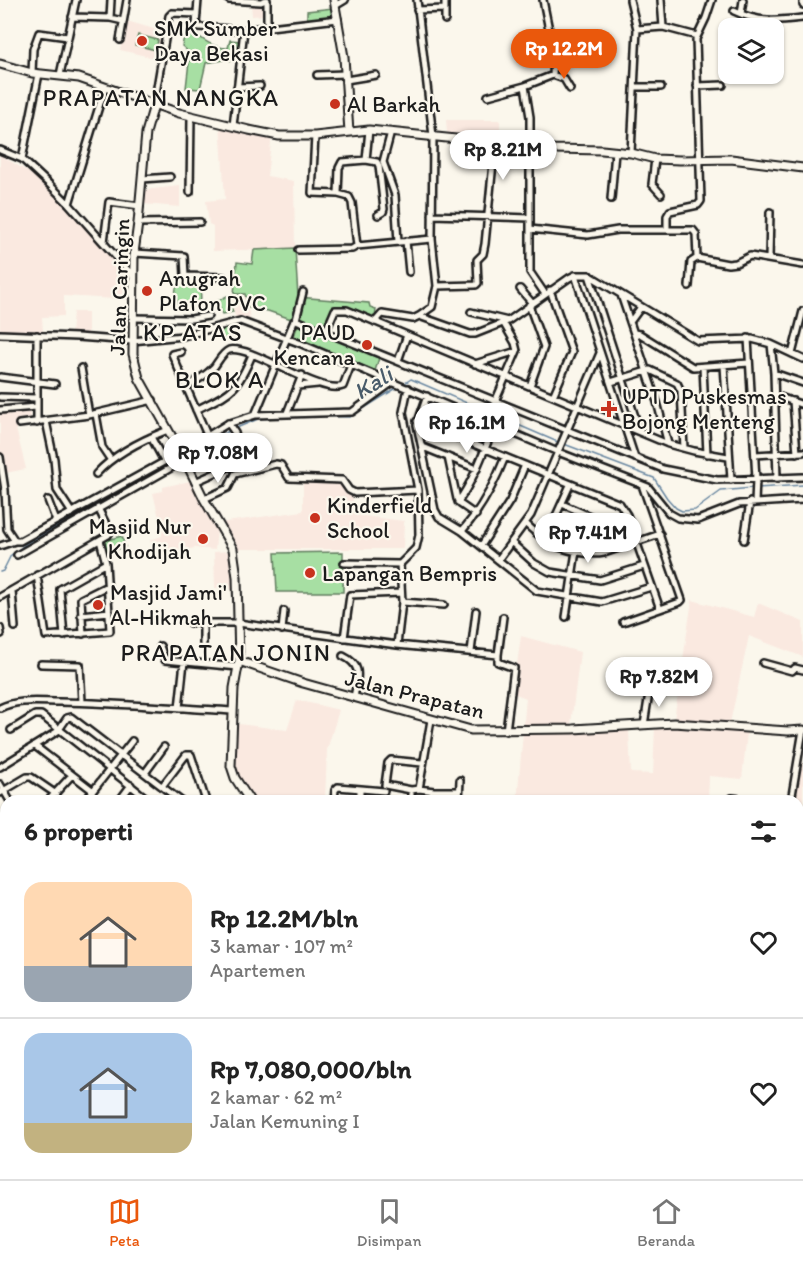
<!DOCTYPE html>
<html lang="id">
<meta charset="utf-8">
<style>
:root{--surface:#fff;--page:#f6f6f6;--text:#222;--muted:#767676;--line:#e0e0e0;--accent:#ea580c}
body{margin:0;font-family:Itim,sans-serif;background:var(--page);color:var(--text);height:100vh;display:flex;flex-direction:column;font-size:22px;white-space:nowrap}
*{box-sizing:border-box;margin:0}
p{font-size:20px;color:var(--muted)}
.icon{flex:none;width:33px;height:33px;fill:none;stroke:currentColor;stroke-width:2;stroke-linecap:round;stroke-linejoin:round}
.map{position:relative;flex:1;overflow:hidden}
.details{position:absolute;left:0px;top:795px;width:804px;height:384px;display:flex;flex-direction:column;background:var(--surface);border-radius:18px 18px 0 0;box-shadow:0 2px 4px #0004}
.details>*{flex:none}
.fabs{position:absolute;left:718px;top:18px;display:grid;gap:12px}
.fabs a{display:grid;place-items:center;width:66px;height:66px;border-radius:12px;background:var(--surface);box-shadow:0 2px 4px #0004;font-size:30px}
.price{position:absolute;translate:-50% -51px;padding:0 14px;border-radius:21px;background:#fff;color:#222;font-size:20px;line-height:39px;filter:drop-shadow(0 2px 3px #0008)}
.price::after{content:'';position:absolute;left:50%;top:36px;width:18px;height:14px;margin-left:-9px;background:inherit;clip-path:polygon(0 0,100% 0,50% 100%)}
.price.selected{background:var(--accent);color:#fff}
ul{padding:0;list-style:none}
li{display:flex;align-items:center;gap:18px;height:150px;padding:0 24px}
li+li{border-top:2px solid var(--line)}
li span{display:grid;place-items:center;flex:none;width:168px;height:120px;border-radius:18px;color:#555}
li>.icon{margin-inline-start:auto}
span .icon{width:72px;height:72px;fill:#fffc;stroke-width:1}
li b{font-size:26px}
h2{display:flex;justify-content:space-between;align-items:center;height:72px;padding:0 24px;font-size:26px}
.dock{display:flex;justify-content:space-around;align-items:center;height:84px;border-top:2px solid var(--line);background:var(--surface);font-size:16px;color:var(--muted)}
.dock a{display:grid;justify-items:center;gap:3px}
.dock .selected{color:var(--accent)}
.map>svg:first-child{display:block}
.built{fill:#fae9e0}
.green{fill:#a7dfa3;stroke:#627e60;stroke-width:1.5}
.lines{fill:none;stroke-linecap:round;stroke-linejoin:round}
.stream{stroke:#6987a1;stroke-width:1.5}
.minor-casing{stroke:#1c1c1c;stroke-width:10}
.major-casing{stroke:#1c1c1c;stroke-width:11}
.minor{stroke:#fbf7ec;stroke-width:5}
.major{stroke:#fbf7ec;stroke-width:7}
.poi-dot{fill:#c8321e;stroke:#fbf7ec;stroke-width:2}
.labels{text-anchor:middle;stroke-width:4.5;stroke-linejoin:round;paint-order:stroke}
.poi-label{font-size:22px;fill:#1c1c1c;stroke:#fbf7ec;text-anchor:start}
.street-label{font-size:22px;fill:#1c1c1c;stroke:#fbf7ec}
.neighbourhood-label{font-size:24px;letter-spacing:1.5px;fill:#1c1c1c;stroke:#fbf7ec}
.water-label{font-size:24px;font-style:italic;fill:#495b6a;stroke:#fbf7ec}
</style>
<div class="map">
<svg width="803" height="1179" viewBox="0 0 803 1179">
<rect width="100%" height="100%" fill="#fbf7ec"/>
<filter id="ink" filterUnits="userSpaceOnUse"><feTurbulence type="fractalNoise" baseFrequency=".0167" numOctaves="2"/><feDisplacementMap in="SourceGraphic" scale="12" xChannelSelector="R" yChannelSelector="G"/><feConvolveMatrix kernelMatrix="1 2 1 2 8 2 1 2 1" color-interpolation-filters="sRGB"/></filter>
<g filter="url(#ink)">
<path class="built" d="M251 3H266V15L252 16Z
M127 21 164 32 159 59 120 50Z
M446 120H500V137L447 133Z
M220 123 272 135 267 176 294 181 295 248 213 251V226L209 224 206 201 225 199Z
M0 155 50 185 133 276 132 300 64 296V316L42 317 43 332 0 331Z
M180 186V207L143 204 144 190Z
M234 294H245L251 323 239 320 235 316 229 297Z
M73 312H88V334H71Z
M29 409 31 423 15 425 26 469 5 473 0 451V411Z
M190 481 217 530 215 550 195 548 165 553 154 552 150 540 162 536V530L153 493 163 491V487Z
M303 482H341L352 495 356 515 404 521 403 549H233L219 523 303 511Z
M575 512 605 524 614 548 595 552 567 547 578 524 571 520Z
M230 551 235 589 215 588 214 552Z
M692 600 754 617 758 603 803 622V657L749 636 730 723 748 724 742 779 709 776 708 801H517L526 698 513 693 521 636 580 652 570 732 629 731 631 773 653 774 655 727 673 726Z
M297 700 339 710 327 750 325 801H250L234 778 230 723 287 730Z
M795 763H803V877H798V801H789Z
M798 1023H803V1127L798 1128Z
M6 1120V1167L0 1169V1132H3Z
M30 1173H153L152 1179H51Z
M344 1173H432V1179H343Z
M555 1173H679L674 1179H555Z"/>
<path class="green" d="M333 8 335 17 307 20V11Z
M192 31C203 40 213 48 228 48L230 40 240 41 237 61 224 60 206 63 200 89 186 88 190 53 182 46 184 37Z
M138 35 158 40 156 50 135 45Z
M295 248 298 297 369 303 370 307 376 309 375 319 338 309 326 331 268 311 249 308 245 294H234L237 262 252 264 254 250Z
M200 277 201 303 178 304C174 295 174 282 185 278 189 276 196 277 200 277Z
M227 296 233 312 222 314 217 301Z
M233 323 236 336 221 341 216 328Z
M298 324 379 358 375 371 294 336Z
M122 536 125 547 106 552 103 541Z
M343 552V592H277L275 553Z"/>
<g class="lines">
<path class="stream" d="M402 385 411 379 560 443
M316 416 350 417 398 387
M234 429 258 419 287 417
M564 444 654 478 667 498 676 508 682 511 695 510 721 491 752 488
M187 455 229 431
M757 488 803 485
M0 572 3 571 11 555 27 543 180 459
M0 1126 6 1128
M177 1173 200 1179
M248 1179 249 1173"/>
<g class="minor-casing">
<path id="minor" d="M198 0 196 25 199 27 244 30 338 19
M229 0 261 2 266 0
M267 0V27
M417 0 433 136 432 239 437 286 432 307 419 316
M445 0V20
M543 0 554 55 553 75 525 86 530 117V272L545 294
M630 0 637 29 631 153
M661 0 663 27
M803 0V5
M335 6 345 0
M417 10 445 9
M734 11C759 23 776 21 803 18
M741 14 743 0
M72 17 110 18 123 21
M110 18 111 0
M637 29 663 27 697 36
M551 39 572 34
M120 40 127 0
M554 55 595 49
M32 73 33 49 39 33 68 37
M60 75 76 0
M317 75 345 74
M553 75 564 79 570 89
M346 80 376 75
M697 86 723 85
M237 87 260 86
M635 87H661
M488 96 525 86
M154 105 169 16 172 13 197 14
M233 126 244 30
M369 130 366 160 377 162 379 166 384 209 383 212 378 215
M391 132 383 162 395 195 398 242
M315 136 312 193 338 194 349 197 352 203 357 246
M0 150 22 159 50 185 69 204 133 276
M472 156 494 157
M22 159 39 74
M655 159 652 184 661 194
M142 179 170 177
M190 192 191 116
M338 194 339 168 342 162 366 160
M611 199 615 152
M69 204 105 87
M432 215 530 218
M138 223 200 222
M530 229 588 235 618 230H693L696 234 697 258 728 264 736 263 750 256 803 265
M667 230V216L670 211 698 205 701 201 696 39 706 18 712 0
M406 241 409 272
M104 242 109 202 140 206
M298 250 352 249 357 246 432 239
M134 253 184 256 185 276 223 277
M769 259 770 212
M575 275 635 458
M589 275 640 432
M437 286 476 285 478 283 477 260 483 254 485 244 495 143
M689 286 691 262 697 258
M520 289 532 303
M550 290 572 352 553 396
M621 295 657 402 668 444
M529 305 544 347 530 386
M471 312 508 321
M134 318 191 319 208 316
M296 320 303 292
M375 322 382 314 413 319 419 316 470 334H475L508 321 569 278 575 275H589L698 341 752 339 771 344 803 359
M630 322 641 307
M326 331 335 310H347L668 444 694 451 728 457
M634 333 640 334 693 367 749 363
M0 334 77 337 132 341 183 336 240 321 299 343 558 452 648 487 669 513 678 518 698 520 739 504 803 500
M748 338 756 479 755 503
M771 344 774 373 777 479
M181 352 172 354 207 435
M792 354 803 311
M398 361 407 335
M475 364 517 351
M724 365 731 480
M703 367 707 454
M81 368 89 415
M774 373 803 383
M0 377 55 384
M611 382 650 370 677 383 681 391 684 448
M187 386C197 381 206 375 214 367 218 362 222 353 229 350 251 344 321 396 343 386L351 365
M298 386 318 384
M774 395 803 405
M427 396 417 425 435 510 439 517 462 531 537 591 602 602 651 587
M0 397 36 398
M793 401 797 453
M495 402 517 351 515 343 504 324
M0 410 36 407
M196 410C231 392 236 393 252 355
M287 413 302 375
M96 414 102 447 110 459
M255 415 352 412 393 382
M46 421 54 459 57 490 72 513
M417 421 620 504 627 515 660 609
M37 423V335
M228 423 235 433 243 463
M19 424 89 415 153 400
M151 437 164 461
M423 447 477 469
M755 455 803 452
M0 457 5 490 7 529 15 541H20L180 453 227 424 255 415 294 321 296 320 663 469 717 480 803 477
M448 457 457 499 460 504 476 515
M96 474C115 453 142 440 168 430
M195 482 231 466
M204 499 228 488 235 474 276 464 281 465 289 478 342 480 349 490 355 493 418 490
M48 500 56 521
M458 502C475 478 483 452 495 425
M562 504 606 523 615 549
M526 524C533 530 540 537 548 542 563 550 588 556 604 553L660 534
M462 531C482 508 494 485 505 457
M545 540 570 485
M744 540 750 502
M512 543 534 563 550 572 600 580 644 566
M0 546 15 541
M481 546 510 501 525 465
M17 555 185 460
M498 560 531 515 600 353
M344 563 400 564
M37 575 46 636 110 631 106 563 100 540
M12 591 15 627
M0 597 108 535 110 532 98 508
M402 602 444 605
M81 615 109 612
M566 617 576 551
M203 622V644
M623 622 680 602 682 600 642 485
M190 623H238L397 645 498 655V662L514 668 506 731
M0 628 1 634
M282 630 284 611
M83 634 81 599 107 586
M64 636 60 589 106 563
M344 638 350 595 401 593
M397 645 402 602 400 564 416 548 419 535 418 490 403 412 408 388
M160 646 165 660 238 667
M471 652 476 611
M498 655 503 617
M343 656C364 666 357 678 354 698
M763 663 792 671 795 668 803 670
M41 664 80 665 82 702
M0 708C17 699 40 702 59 702 117 703 175 708 233 711
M179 708 184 662
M644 725 650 687
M11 730 35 715H41L150 801
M35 746 92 790
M0 767 58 731 67 718 71 717 181 801
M145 773 164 747
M0 784 10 801
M163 785 186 755H191L206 801
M419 789 434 791V801
M411 790 385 785 388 763 391 760 422 763
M434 791H459
M0 793 27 777H31L56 794
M732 798 756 801
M48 801 72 775
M85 801 132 741
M119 801 131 785
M334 801 335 790 338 787 384 791
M360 801V789
M411 801V790L419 789 431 720
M459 801 460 780
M791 801 803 730
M0 847 6 856
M798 881 803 882
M0 908 6 918
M798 933 803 934
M0 958 6 954
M798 977 803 976
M0 1058 6 1035
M798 1082H803
M0 1084 5 1068
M0 1115 6 1117
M0 1139 6 1141
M0 1148 6 1150
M110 1173 138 1179
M129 1173 147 1178
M452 1173 453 1179
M26 1174 27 1179
M491 1179 506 1176 534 1179
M710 1179 712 1173
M772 1179 773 1173"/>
</g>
<g class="major-casing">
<path id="major" d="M334 0 344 57 349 132
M0 64 32 73 79 78 179 113 249 130 279 136H315L369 130 554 149 602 150 631 153 655 159 680 160 731 159 803 168
M154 105 146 133 138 223 134 253 133 354 139 378 185 460 204 499 233 549 237 577 239 661 234 688 231 766 235 778 250 801
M239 661 303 683 471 730 573 729 674 723 788 731 803 730
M343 1179 344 1173"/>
</g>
<use href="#minor" class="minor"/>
<use href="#major" class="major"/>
</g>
</g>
<g class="poi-dot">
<circle cx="142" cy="41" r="6"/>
<circle cx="335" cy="104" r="6"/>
<circle cx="147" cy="291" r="6"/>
<circle cx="367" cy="345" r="6"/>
<path d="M606 400h6v6h6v6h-6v6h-6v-6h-6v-6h6z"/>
<circle cx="315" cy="518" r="6"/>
<circle cx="203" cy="539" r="6"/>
<circle cx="310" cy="573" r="6"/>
<circle cx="98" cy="605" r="6"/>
</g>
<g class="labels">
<g class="poi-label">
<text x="154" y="36">SMK Sumber<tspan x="154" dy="25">Daya Bekasi</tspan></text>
<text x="347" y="112">Al Barkah</text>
<text x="159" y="286">Anugrah<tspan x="159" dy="25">Plafon PVC</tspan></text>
<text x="355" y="340" text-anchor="end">PAUD<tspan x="355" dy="25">Kencana</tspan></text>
<text x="622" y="404">UPTD Puskesmas<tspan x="622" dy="25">Bojong Menteng</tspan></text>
<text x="327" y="513">Kinderfield<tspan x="327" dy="25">School</tspan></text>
<text x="191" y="534" text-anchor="end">Masjid Nur<tspan x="191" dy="25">Khodijah</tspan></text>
<text x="322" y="581">Lapangan Bempris</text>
<text x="110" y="600">Masjid Jami'<tspan x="110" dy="25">Al-Hikmah</tspan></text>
</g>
<g class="street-label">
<text transform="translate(119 287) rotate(-88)" y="8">Jalan Caringin</text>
<text transform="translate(415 694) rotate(14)" y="8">Jalan Prapatan</text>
</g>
<g class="neighbourhood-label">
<text x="161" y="106">PRAPATAN NANGKA</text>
<text x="193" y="341">KP ATAS</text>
<text x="220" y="388">BLOK A</text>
<text x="226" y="661">PRAPATAN JONIN</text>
</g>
<g class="water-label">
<text transform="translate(373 383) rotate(-32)" y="8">Kali</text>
</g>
</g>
</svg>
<div class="fabs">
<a><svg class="icon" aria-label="layers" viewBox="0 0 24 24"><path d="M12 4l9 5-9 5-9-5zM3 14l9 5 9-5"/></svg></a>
</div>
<b class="price selected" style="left:564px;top:80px">Rp 12.2M</b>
<b class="price" style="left:503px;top:181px">Rp 8.21M</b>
<b class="price" style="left:467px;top:454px">Rp 16.1M</b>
<b class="price" style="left:218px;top:484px">Rp 7.08M</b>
<b class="price" style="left:588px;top:564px">Rp 7.41M</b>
<b class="price" style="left:659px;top:708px">Rp 7.82M</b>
<section class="details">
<h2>6 properti<svg class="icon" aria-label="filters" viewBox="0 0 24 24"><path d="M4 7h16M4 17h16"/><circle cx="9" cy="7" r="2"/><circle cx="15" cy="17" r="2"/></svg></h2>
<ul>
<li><span style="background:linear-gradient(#ffd9b3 70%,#9aa5b1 0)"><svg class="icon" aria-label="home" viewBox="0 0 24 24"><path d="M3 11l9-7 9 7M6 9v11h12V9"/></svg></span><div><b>Rp 12.2M/bln</b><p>3 kamar · 107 m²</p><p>Apartemen</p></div><svg class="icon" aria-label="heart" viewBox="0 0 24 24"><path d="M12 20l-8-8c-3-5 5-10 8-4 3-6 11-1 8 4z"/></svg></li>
<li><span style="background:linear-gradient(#a9c7e8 75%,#c2b280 0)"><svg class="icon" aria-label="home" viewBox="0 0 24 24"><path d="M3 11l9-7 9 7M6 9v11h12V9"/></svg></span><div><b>Rp 7,080,000/bln</b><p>2 kamar · 62 m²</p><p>Jalan Kemuning I</p></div><svg class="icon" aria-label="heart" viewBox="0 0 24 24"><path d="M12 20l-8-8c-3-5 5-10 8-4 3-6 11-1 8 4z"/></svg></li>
</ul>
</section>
</div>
<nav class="dock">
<a class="selected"><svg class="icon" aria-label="map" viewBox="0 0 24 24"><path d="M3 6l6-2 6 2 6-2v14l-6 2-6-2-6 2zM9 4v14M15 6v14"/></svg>Peta</a>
<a><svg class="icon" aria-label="saved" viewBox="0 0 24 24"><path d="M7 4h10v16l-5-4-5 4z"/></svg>Disimpan</a>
<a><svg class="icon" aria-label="home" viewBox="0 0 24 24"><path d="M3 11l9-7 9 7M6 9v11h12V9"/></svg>Beranda</a>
</nav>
